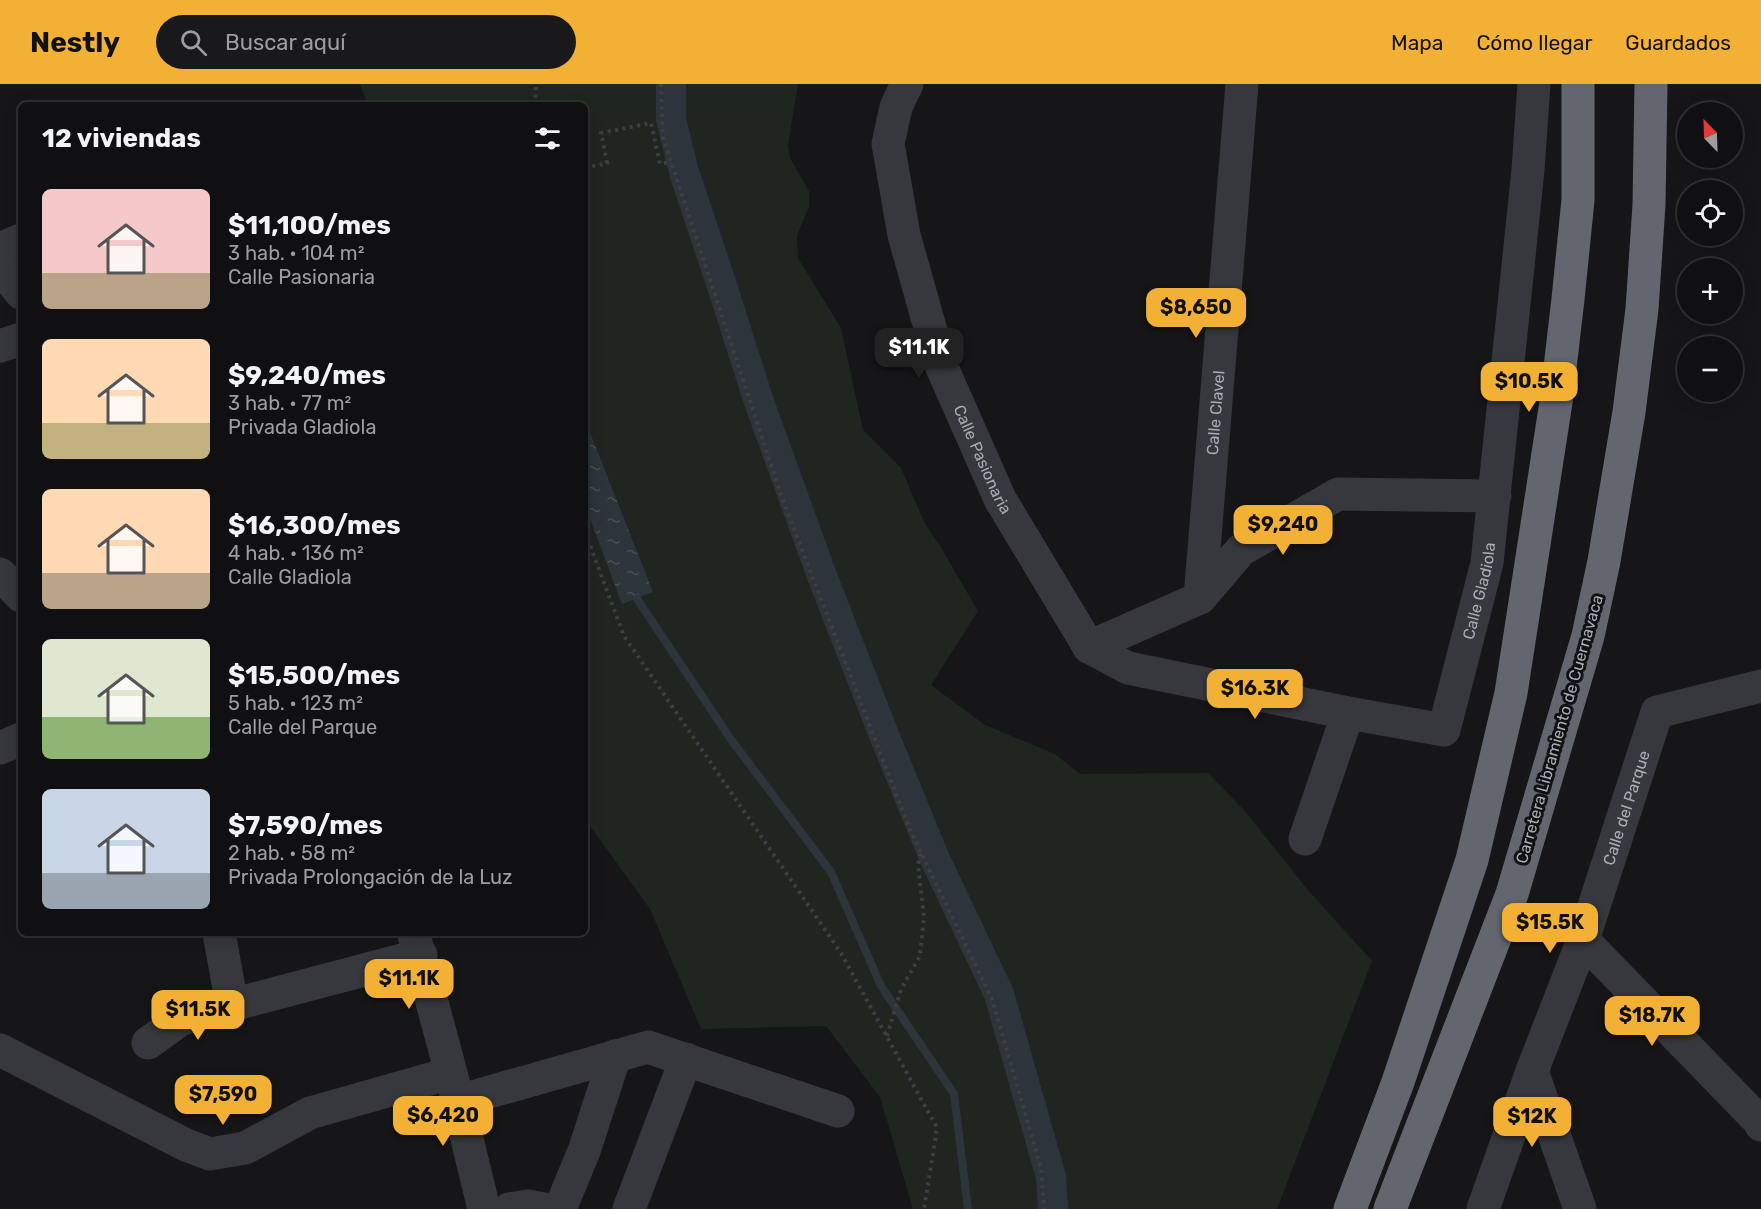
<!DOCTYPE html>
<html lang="es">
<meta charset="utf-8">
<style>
:root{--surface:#101012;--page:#19191b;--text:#f1f3f6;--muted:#9c9d9f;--line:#303032;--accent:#f2b134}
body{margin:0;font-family:Rubik,sans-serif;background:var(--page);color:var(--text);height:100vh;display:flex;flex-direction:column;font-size:22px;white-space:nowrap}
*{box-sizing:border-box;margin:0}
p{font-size:20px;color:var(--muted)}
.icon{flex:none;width:33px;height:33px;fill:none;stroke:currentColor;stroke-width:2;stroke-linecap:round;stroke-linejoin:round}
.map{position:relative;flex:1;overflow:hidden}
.drawer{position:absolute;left:18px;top:18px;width:570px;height:834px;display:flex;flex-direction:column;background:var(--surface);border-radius:9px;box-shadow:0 3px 15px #0003,0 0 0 2px var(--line)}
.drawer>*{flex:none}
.needle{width:39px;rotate:337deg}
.controls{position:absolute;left:1677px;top:18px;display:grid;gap:12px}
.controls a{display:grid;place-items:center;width:66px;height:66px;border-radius:50%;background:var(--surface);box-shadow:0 3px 15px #0003,0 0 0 2px var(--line);font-size:30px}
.price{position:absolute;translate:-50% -51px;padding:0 14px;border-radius:12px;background:var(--accent);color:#111;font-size:20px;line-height:39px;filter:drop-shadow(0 2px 3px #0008)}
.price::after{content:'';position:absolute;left:50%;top:36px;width:18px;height:14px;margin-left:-9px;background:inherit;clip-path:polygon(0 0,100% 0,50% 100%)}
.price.on{background:#222;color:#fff}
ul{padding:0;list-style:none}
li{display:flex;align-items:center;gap:18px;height:150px;padding:0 24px}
li span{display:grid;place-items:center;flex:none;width:168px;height:120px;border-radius:9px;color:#555}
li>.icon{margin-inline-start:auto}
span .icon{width:72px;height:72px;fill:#fffc;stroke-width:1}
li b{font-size:26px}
h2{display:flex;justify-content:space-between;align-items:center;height:72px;padding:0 24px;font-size:26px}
header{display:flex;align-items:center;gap:36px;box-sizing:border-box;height:84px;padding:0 30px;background:var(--accent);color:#111}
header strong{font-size:28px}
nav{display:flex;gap:33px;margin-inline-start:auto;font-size:21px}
.search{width:420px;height:54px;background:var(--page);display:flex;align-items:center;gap:15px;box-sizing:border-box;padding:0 21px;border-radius:33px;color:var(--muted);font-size:22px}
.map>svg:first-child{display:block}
.green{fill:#1e261f}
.water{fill:url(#water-ripples)}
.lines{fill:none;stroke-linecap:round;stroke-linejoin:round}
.stream{stroke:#2c353c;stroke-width:8}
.canal{stroke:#2c353c;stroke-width:30}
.path{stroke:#3d3f44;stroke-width:4;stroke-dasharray:3 4.5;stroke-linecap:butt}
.minor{stroke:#37383d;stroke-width:33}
.highway{stroke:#63666e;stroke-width:33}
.labels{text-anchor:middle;stroke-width:6;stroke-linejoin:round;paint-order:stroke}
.street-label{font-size:16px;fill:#a8adb8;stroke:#111113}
</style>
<header>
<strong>Nestly</strong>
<div class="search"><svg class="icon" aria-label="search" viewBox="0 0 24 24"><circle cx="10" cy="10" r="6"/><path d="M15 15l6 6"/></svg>Buscar aquí</div>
<nav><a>Mapa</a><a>Cómo llegar</a><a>Guardados</a></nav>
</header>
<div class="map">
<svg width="1761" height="1125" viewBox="0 0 1761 1125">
<defs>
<pattern id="water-ripples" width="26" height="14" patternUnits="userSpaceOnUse" patternTransform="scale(1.5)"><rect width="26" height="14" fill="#2c353c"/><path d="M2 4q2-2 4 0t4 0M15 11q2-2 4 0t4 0" fill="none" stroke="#485056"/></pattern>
</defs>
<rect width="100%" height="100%" fill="#161618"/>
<path class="green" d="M360 0H798L788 61 790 74 809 107V122L797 152 798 174 841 244 863 346 901 384 925 440 940 462 978 527 931 601 985 641 1055 670 1080 690 1208 689 1244 726 1307 805 1372 877 1277 1125H913L880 1013 826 942 701 945 650 825 585 735V21H368Z"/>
<path class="water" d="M585 336 653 508 622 520 585 421Z"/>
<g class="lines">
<path class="stream" d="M637 515 732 657 831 788 881 902 954 1010 968 1125"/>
<path class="canal" d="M671 0V35L684 88 723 205 759 318 822 492 882 646 934 773 999 910 1051 1093 1053 1125"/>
<path class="path" d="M661 0 663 53 781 411 910 746 992 915 1041 1084 1044 1125
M535 21 536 0
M585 84 607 79 601 49 651 39 660 80 671 78
M585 448 624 552 841 869 937 1044 924 1125
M887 952 901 905 920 872 924 833 918 781 921 768"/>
<g class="minor">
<path id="s1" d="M907 0 896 23 888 60 904 151 940 279 1000 415 1089 563"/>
<path d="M0 165 21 156"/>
<path d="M0 183 21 209"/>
<path d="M0 262 21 255"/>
<path d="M0 490 21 512"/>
<path id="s2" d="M1200 514 1242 0"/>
<path id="s3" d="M1089 563 1128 584 1348 629 1444 646 1487 479 1528 86 1534 0"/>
<path d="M1089 563 1200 514 1241 466 1338 410 1495 412"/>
<path d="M0 664 21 655"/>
<path d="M1305 755 1348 629"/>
<path d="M219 849 232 921"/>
<path d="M414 851 451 989 484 1125"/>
<path d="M1583 856 1758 1036 1761 1041"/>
<path d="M148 959 180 936 232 921 421 871"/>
<path d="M0 966 186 1061 210 1070 245 1064 310 1029 451 989"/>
<path d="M1532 987 1580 1125"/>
<path d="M458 1017 648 963 838 1027"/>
<path d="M509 1125 528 1122 544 1125"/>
<path d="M560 1125 584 1067 615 972"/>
<path d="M629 1125 686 975"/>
<path id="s4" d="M1483 1125 1532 987 1583 856 1657 628 1761 602"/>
</g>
<path class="highway" d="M1350 1125 1398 998 1472 776 1511 609 1556 318 1568 215 1578 116V0
M1390 1125 1512 810 1588 552 1604 477 1629 328 1642 225 1649 121 1651 0"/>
</g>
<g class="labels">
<g class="street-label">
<text dy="6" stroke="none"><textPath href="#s2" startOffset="186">Calle Clavel</textPath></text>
<text dy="6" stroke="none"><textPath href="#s1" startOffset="394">Calle Pasionaria</textPath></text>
<text dy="6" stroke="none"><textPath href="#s3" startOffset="510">Calle Gladiola</textPath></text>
<text transform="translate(1559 645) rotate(-74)" y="6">Carretera Libramiento de Cuernavaca</text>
<text dy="6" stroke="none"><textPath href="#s4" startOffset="426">Calle del Parque</textPath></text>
</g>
</g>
</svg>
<div class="controls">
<a><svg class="needle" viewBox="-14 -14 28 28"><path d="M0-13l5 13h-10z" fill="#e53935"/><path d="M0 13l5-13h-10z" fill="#9c9d9f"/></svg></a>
<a><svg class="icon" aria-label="locate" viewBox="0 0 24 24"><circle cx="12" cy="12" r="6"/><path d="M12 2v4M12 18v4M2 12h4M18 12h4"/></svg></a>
<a>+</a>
<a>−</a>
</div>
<b class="price" style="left:1196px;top:255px">$8,650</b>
<b class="price on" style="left:919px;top:295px">$11.1K</b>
<b class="price" style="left:1529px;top:329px">$10.5K</b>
<b class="price" style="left:1283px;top:472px">$9,240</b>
<b class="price" style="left:1255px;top:636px">$16.3K</b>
<b class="price" style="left:1550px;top:870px">$15.5K</b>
<b class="price" style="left:409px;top:926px">$11.1K</b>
<b class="price" style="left:198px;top:957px">$11.5K</b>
<b class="price" style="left:1652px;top:963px">$18.7K</b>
<b class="price" style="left:223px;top:1042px">$7,590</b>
<b class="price" style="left:443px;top:1063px">$6,420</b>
<b class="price" style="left:1532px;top:1064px">$12K</b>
<section class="drawer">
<h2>12 viviendas<svg class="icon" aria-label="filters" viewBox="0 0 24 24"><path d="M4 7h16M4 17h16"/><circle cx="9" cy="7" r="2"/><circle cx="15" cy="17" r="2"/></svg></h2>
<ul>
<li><span style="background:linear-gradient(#f6c9c9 70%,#b9a48a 0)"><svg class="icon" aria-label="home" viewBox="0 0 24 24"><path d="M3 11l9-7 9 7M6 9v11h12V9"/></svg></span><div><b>$11,100/mes</b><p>3 hab. · 104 m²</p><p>Calle Pasionaria</p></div></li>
<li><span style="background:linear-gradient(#ffd9b3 70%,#c2b280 0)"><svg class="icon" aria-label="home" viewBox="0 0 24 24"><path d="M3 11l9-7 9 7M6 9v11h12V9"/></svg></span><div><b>$9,240/mes</b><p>3 hab. · 77 m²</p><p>Privada Gladiola</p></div></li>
<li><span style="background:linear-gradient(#ffd9b3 70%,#b9a48a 0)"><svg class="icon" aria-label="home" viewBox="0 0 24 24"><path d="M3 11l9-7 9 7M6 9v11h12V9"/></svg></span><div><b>$16,300/mes</b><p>4 hab. · 136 m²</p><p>Calle Gladiola</p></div></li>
<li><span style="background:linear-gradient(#dfe7d0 65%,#8fb573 0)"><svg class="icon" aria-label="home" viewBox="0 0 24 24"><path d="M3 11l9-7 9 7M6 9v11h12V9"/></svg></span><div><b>$15,500/mes</b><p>5 hab. · 123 m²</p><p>Calle del Parque</p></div></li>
<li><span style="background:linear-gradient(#c9d6e8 70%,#9aa5b1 0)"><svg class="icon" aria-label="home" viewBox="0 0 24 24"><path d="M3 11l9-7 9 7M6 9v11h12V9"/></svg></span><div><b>$7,590/mes</b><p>2 hab. · 58 m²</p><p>Privada Prolongación de la Luz</p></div></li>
</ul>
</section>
</div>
